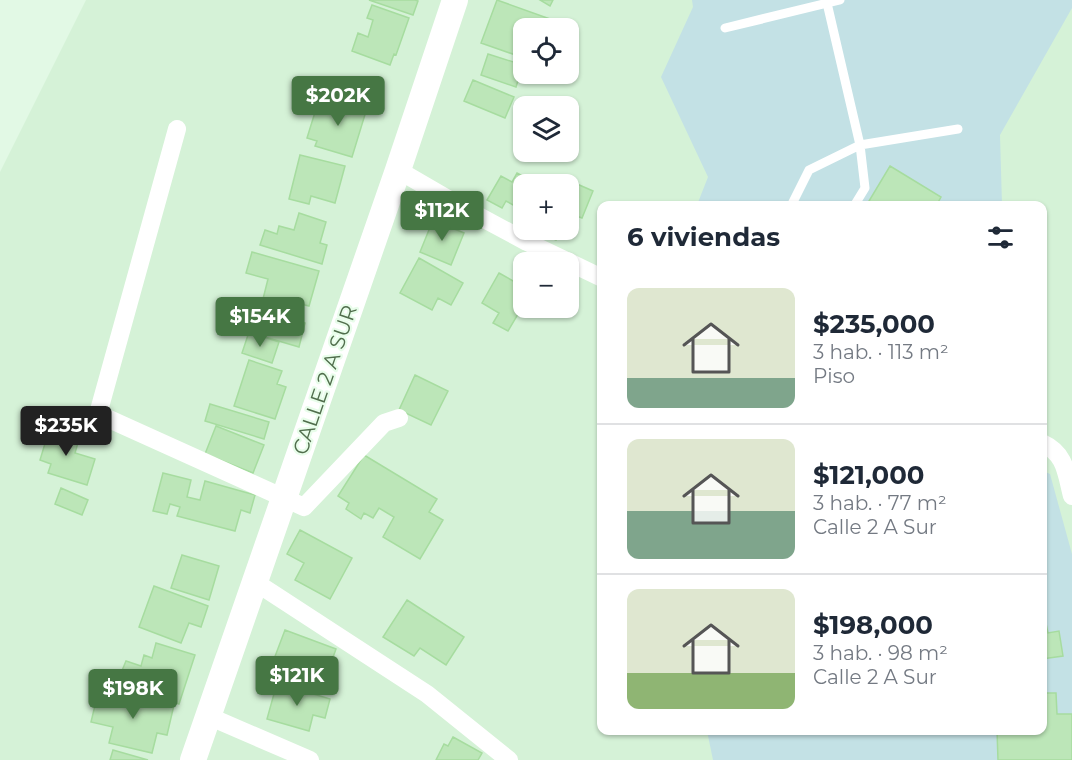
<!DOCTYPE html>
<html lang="es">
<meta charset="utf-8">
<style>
:root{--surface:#fff;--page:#f2f2f3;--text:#1f2937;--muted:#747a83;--line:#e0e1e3;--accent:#467744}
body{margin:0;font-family:Montserrat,sans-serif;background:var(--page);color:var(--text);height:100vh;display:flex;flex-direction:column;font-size:22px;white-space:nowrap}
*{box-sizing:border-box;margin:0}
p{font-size:20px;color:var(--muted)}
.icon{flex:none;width:33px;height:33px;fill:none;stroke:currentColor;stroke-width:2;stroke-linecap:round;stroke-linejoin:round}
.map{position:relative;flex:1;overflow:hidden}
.drawer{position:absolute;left:597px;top:201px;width:450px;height:534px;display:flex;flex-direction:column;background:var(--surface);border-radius:12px;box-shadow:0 2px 4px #0004}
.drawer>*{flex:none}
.fabs{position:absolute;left:513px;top:18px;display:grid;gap:12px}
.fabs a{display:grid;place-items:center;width:66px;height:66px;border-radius:12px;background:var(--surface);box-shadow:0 2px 4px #0004;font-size:30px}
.price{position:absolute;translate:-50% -51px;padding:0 14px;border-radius:6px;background:var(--accent);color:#fff;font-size:20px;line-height:39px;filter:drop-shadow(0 2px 3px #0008)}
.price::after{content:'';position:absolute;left:50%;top:36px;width:18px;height:14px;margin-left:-9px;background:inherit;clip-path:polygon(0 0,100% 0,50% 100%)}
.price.current{background:#222;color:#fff}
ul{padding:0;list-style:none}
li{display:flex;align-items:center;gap:18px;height:150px;padding:0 30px}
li+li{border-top:2px solid var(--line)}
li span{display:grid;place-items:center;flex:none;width:168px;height:120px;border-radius:12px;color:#555}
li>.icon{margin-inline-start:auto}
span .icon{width:72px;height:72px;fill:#fffc;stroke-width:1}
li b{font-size:26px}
h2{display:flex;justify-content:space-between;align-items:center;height:72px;padding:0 30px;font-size:26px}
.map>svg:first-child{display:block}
.residential{fill:#d5f2d7;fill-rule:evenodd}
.green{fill:#c3e1e5}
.building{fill:#bce6b8;stroke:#a6dc9f;stroke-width:1.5}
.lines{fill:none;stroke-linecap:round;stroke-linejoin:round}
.service{stroke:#fff;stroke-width:9}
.minor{stroke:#fff;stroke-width:18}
.secondary{stroke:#fff;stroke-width:26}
.labels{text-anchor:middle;stroke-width:4.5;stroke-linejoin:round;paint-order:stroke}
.street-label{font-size:21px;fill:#506e4c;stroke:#e8fdea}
</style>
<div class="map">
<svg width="1072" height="760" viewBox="0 0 1072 760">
<rect width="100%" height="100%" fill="#e2f9e5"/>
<path class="residential" d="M86 0H1072V760H0V172ZM524 28H568V74H524ZM524 106H568V152H524ZM524 184H568V230H524ZM602 206H1042V730H602ZM524 262H568V308H524Z"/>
<path class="green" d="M692 0H1072V8L1000 135 1002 205H697L708 177 661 77 693 7Z
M1043 471 1050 474 1072 554V760H713L707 731 1042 730Z"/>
<path class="building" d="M369 0H415L418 1 413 15Z
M497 0 550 19 547 28H524V58L481 43Z
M540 0H553L550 6Z
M372 5 409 18 396 55 394 54 390 65 352 51 358 33 368 37 373 20 367 18Z
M488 54 523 65 516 87 481 75Z
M473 80 514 97 505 118 464 101Z
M330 97 367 108 352 157 315 146 317 141 307 138 316 109 326 112Z
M300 155 345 166 335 203 311 196 309 204 289 199Z
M890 166 941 197 936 206H866Z
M517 173 537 184H524V211L506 201 502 208 487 200 501 176 512 182Z
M561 177 593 191 582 218 568 213V184H558Z
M299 213 326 222 320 243 327 245 322 264 260 245 265 230 277 234 279 226 294 230Z
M433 220 464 233 451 265 420 252Z
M531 230H560L556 240Z
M252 252 319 271 309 306 301 304 299 313 262 303 268 279 246 273Z
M419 258 463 283 451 305 438 298 432 310 400 293Z
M499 273 524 287V304L508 331 493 323 499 313 482 303Z
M264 312 305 323 299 347 258 335Z
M249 332 279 342 272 363 242 353Z
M249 360 282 371 277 384 286 387 275 419 234 406Z
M415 375 448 391 431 425 399 410Z
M210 404 269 422 264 439 205 421Z
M216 426 264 445 253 473 205 454Z
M50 427 80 436 75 453 95 459 87 485 48 473 51 464 40 460Z
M364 455 437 499 429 512 443 520 420 559 383 537 394 517 379 508 373 518 364 513 361 519 346 509 349 503 338 496Z
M163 473 191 480 187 497 200 500 205 481 255 495 250 513 241 510 235 531 177 516 180 507 170 504 167 514 153 511Z
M61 488 88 500 82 515 55 504Z
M300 530 352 558 330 599 295 580 304 563 287 554Z
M182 555 219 566 209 600 171 588Z
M154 586 208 606 201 627 189 623 181 643 139 627Z
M407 600 464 637 446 665 420 648 414 656 383 637Z
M1042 605 1048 633 1059 631 1063 656 1042 659Z
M285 630 336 649 323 685 295 674 298 668 274 659Z
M156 643 195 655 179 704 133 689 136 678 121 673 126 661 141 666 144 655 152 658Z
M277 683 330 699 325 718 313 715 309 731 267 719Z
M98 693 127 700 129 694 174 705 167 735 157 733 152 753 109 743 113 727 91 722Z
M1042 693H1056L1057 714H1072V760H998L997 730H1042Z
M453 737 482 753 478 760H436L444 744 448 746Z
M113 750 148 760H110Z"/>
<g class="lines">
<path class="service" d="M827 3 860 145 865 188 854 206
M725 28 840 0
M791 206 809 170 860 145 958 129"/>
<path class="minor" d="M177 129 98 414 304 507 384 423 399 418
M398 170 460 206 527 242 602 278
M1042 443C1066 454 1066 473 1072 496
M255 582 427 694 509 760
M208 716 310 760"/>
<path class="secondary" d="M193 760 398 170 455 0"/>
</g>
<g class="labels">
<g class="street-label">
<text transform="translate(325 380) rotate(-71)" y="7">CALLE 2 A SUR</text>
</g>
</g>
</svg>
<div class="fabs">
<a><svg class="icon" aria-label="locate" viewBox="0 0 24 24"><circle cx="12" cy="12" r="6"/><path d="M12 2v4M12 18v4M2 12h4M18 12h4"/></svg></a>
<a><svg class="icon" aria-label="layers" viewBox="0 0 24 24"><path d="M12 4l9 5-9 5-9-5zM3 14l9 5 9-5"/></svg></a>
<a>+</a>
<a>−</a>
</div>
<b class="price" style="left:338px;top:127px">$202K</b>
<b class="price" style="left:442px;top:242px">$112K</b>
<b class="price" style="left:260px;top:348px">$154K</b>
<b class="price current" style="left:66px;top:457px">$235K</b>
<b class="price" style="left:297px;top:707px">$121K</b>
<b class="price" style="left:133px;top:720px">$198K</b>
<section class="drawer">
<h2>6 viviendas<svg class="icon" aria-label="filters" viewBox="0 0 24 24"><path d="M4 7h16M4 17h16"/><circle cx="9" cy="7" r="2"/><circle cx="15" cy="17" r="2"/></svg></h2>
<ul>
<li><span style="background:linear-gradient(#dfe7d0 75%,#7fa58c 0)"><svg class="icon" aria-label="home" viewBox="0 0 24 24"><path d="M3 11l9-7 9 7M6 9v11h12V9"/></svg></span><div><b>$235,000</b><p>3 hab. · 113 m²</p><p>Piso</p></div></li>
<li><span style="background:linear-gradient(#dfe7d0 60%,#7fa58c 0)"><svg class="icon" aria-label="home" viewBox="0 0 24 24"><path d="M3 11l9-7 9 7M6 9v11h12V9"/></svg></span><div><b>$121,000</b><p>3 hab. · 77 m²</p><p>Calle 2 A Sur</p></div></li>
<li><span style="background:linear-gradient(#dfe7d0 70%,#8fb573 0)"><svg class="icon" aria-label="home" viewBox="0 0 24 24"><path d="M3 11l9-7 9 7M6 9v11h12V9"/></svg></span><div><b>$198,000</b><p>3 hab. · 98 m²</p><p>Calle 2 A Sur</p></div></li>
</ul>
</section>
</div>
